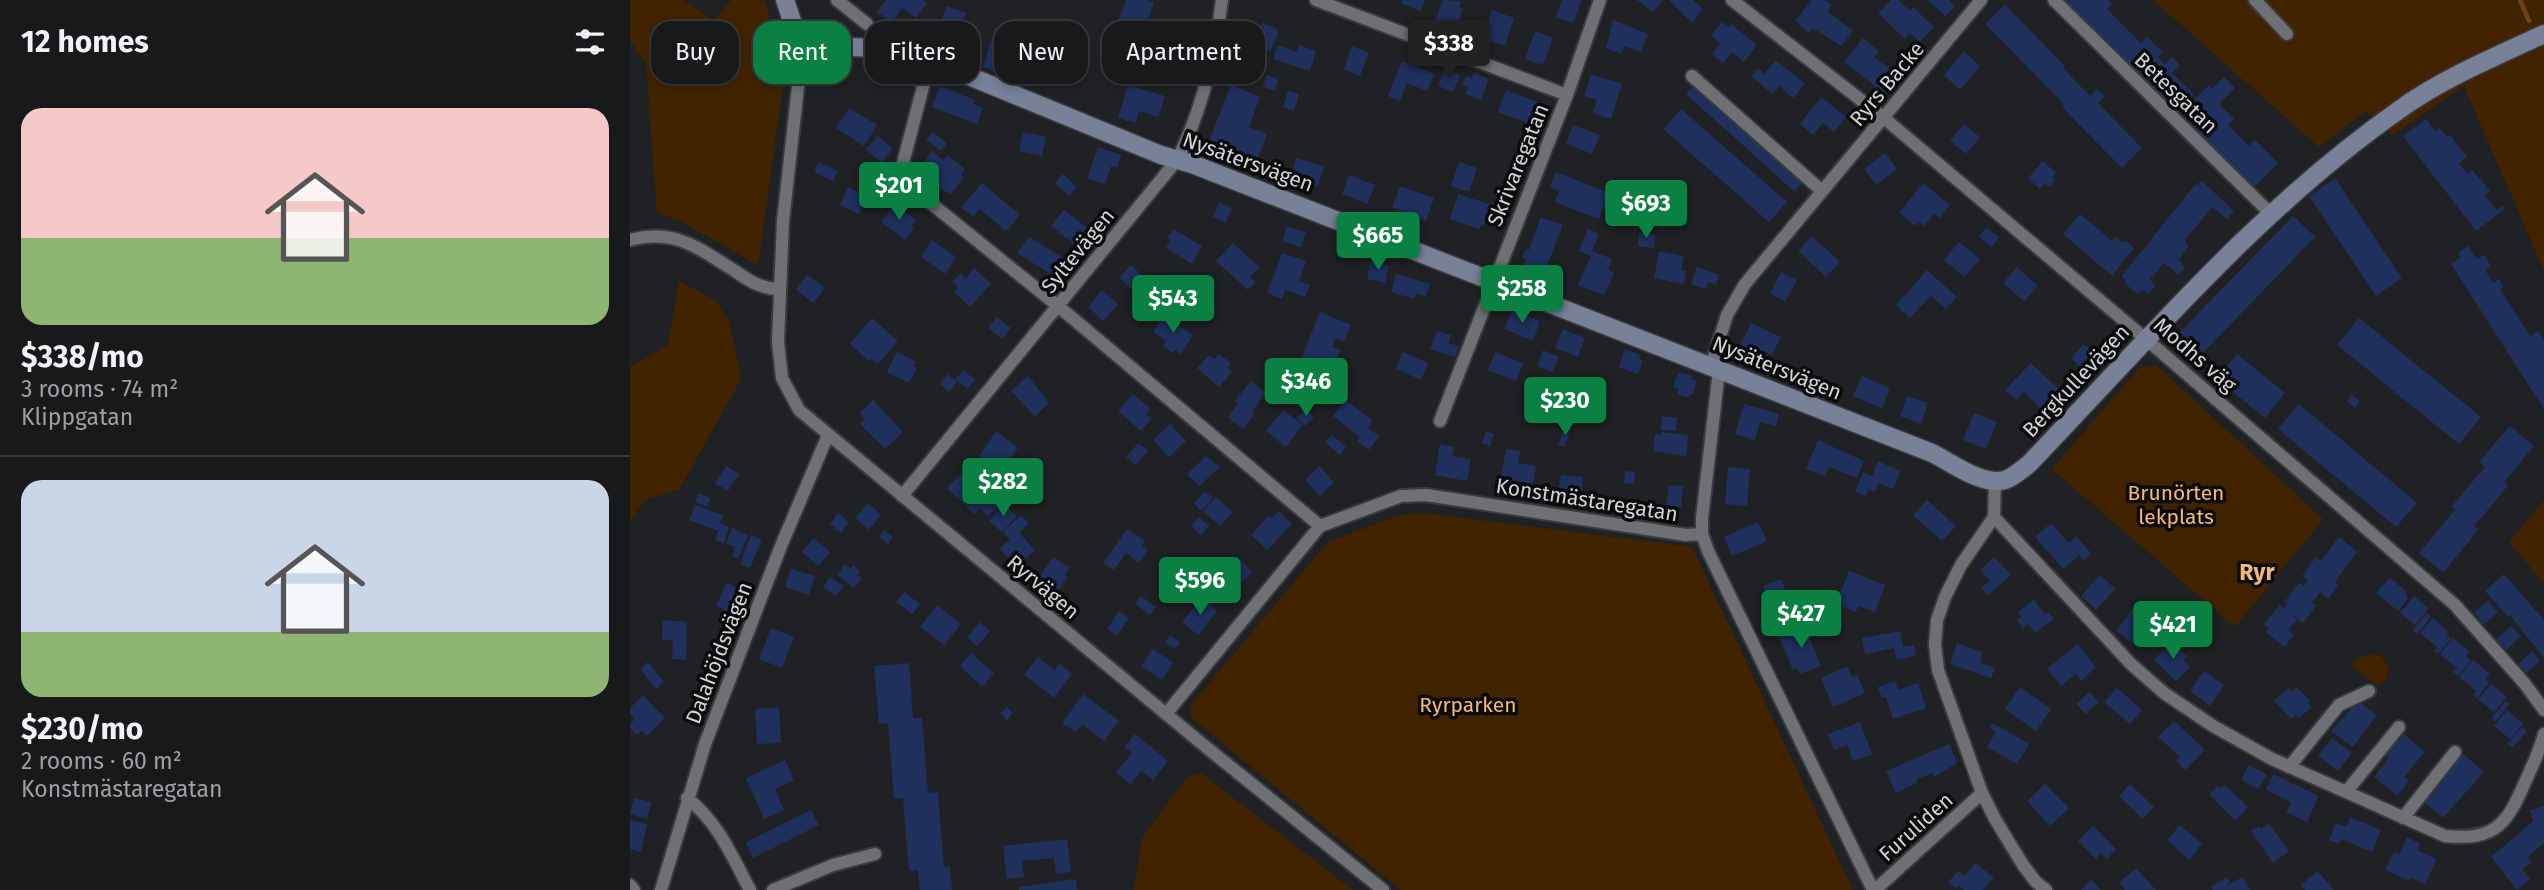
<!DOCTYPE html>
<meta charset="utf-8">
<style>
:root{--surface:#18191b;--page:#252628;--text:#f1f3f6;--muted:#9fa0a3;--line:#36383a;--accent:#0b8043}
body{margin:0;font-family:"Fira Sans",sans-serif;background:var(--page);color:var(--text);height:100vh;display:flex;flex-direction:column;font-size:26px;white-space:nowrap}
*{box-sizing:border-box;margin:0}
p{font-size:23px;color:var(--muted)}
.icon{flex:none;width:38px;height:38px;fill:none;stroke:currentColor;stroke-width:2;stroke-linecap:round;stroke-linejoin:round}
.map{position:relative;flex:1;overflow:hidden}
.sheet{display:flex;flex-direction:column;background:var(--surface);width:630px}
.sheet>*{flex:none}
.banner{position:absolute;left:21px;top:21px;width:665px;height:63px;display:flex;gap:14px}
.price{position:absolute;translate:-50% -60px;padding:0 16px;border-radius:7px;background:var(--accent);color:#fff;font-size:23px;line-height:46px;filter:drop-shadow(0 2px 4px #0008)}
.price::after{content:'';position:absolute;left:50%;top:42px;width:21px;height:16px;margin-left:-10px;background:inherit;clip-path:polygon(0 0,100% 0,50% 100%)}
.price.on{background:#222;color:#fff}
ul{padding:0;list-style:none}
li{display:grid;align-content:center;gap:14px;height:371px;padding:0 21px}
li+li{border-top:2px solid var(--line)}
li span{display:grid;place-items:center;height:217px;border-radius:21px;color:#555}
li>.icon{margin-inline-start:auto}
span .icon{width:126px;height:126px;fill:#fffc;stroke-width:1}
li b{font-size:30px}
h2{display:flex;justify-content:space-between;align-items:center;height:84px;padding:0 21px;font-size:30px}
.chip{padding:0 24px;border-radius:21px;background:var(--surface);box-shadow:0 4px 10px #0003,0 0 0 2px var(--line);font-size:24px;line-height:63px}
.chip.on{background:var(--accent);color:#fff}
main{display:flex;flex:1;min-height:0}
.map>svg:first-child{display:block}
.green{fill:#412300}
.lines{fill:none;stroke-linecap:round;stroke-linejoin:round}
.stream{stroke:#6d4413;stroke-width:4.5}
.building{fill:#20305d}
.street-casing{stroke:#3a3b3d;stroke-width:16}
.secondary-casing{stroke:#3a3b3d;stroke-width:21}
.street{stroke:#6e7073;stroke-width:12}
.secondary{stroke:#788198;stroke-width:18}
.labels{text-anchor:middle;stroke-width:7;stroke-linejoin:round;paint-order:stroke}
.street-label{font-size:21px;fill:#d3d4d6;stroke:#0a0b0c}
.park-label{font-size:21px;fill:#fab875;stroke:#0a0b0c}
.neighbourhood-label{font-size:23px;font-weight:bold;fill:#f1b87d;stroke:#0a0b0c}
</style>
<main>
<section class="sheet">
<h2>12 homes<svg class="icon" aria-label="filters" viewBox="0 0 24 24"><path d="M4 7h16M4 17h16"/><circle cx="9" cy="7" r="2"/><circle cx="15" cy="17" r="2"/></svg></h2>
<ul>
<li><span style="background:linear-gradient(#f6c9c9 60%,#8fb573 0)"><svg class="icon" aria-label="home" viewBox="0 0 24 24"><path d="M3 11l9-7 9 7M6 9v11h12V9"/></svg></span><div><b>$338/mo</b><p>3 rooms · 74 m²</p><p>Klippgatan</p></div></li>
<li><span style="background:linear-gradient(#c9d6e8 70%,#8fb573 0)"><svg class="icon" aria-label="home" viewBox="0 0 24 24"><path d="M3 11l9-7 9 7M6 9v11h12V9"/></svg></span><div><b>$230/mo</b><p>2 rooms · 60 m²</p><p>Konstmästaregatan</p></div></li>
</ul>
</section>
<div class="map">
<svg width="1914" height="890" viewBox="0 0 1914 890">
<rect width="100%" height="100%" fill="#202124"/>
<path class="green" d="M0 0H52L84 20 101 0H133L136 3 153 85 128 265 52 222 27 212 16 63 0 41Z
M1523 0H1914V271L1834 86 1762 135 1736 111 1689 147Z
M49 281 85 300 99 321 111 379 49 490 16 499 0 521V367L38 345Z
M1519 366 1528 367 1693 519 1605 627 1422 469 1509 368Z
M1914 500V583L1879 542Z
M793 513 1062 547 1223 890H771L562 718 560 706 698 542 770 515Z
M1746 654 1751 656 1759 668 1756 678 1749 686 1720 665 1734 655Z
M571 773 723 890H504L512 838 557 777Z"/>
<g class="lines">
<path class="stream" d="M1890 0 1899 21"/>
</g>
<path class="building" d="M256 0H293L297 3 286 18 272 8 262 22 247 12Z
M496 0H517L524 2 506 56 479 46Z
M772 0H795L790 11 771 3Z
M813 0 831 1 829 7 833 9 828 23 833 25 829 37 803 27Z
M932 0H952L943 23 926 17Z
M1007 0H1033L1023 12Z
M1039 0H1063L1073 9 1062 23Z
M1182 0H1195L1202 5 1197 11 1223 31 1211 46 1183 28 1179 33 1165 21Z
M1261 0H1268L1280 11 1283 7 1304 27 1290 42 1280 33 1275 39 1248 13Z
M1298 0H1319L1325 6 1315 16Z
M1427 0H1478L1482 4 1477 9 1511 43 1517 37 1533 53 1528 57 1535 64 1542 57 1550 65 1542 73 1564 94 1544 114 1484 54 1486 52 1471 36 1467 40Z
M1375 5 1435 66 1433 68 1460 96 1467 89 1475 96 1468 103 1512 148 1492 168 1432 107 1434 104 1355 24Z
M317 6 336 13 327 39 335 41 330 54 303 44Z
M862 10 884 18 875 46 853 39Z
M983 20 1018 34 1011 52 995 46 991 54 976 48Z
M541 21 556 26 551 42 555 43 548 73 525 64Z
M1092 22 1099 27 1101 24 1127 45 1114 62 1102 52 1093 63 1082 54 1091 43 1081 35Z
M632 23 649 30 641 52 623 45Z
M365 28 389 35 376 75 353 67Z
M905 31 923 38 913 65 895 59Z
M1233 38 1249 51 1244 57 1269 76 1255 94 1214 62Z
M648 45 666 52 669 45 686 51 680 71 643 59Z
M722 46 739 53 730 76 714 69Z
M1334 51 1350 66 1330 90 1314 75Z
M1146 60 1175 84 1163 98 1149 86 1142 94 1121 76 1128 68 1134 74Z
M772 61 804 74 797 91 777 83 770 101 758 96Z
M815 69 830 75 823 92 808 86Z
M844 73 859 79 851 100 835 94 838 87 832 85 836 76 841 78Z
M961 74 992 84 981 119 963 113 967 100 954 96Z
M637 75 648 79 645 91 633 87Z
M1594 77 1605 88 1589 104 1604 119 1598 125 1619 146 1625 140 1648 163 1621 190 1560 129 1567 123 1560 116 1567 109 1561 103 1579 85 1582 89Z
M1066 82 1176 179 1164 191 1056 94Z
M498 85 535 96 528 117 509 111 506 123 488 118Z
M601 85 630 97 619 127 637 134 626 165 577 146Z
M310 86 345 100 343 104 353 108 347 124 302 107Z
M876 90 910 103 902 124 868 112Z
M658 91 669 94 664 111 653 107Z
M1191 97 1216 117 1204 132 1193 123 1183 135 1170 124Z
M219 108 247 125 234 146 206 128Z
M1051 109 1157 202 1139 222 1033 129Z
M1796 119 1806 132 1810 128 1817 137 1820 135 1837 157 1829 163 1837 174 1842 170 1850 179 1860 191 1855 195 1866 210 1872 206 1875 209 1846 231 1773 136Z
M1334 124 1350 137 1336 154 1320 141Z
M943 125 970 135 962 154 936 143Z
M303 132 317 143 311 151 296 140Z
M393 132 416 137 412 156 389 151Z
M248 136 263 149 251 163 236 149Z
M468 147 491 155 487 168 481 166 475 184 457 179Z
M302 151 313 160 317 155 335 169 331 175 334 177 320 195 288 170Z
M1255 153 1267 169 1246 185 1234 169Z
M666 158 694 166 688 187 660 179Z
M1413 161 1426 173 1422 178 1425 180 1420 187 1415 183 1410 189 1398 178Z
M188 162 208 171 203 181 184 172Z
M829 162 847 168 839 192 821 186Z
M926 172 985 195 980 209 973 207 969 219 925 202 929 191 920 187Z
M433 174 447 187 439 196 425 183Z
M719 175 745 185 737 204 712 194Z
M1705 178 1772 278 1746 296 1679 196Z
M1572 181 1604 211 1597 219 1582 207 1555 240 1559 246 1549 259 1555 268 1550 273 1549 275 1534 263 1520 279 1525 286 1518 294 1513 290 1508 294 1499 287 1492 276 1564 186Z
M352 183 390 215 376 231 350 209 343 217 331 207Z
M1293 183 1320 205 1310 218 1304 214 1294 226 1289 222 1285 226 1269 213Z
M770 186 804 198 796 221 762 208Z
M218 187 237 196 229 214 210 205Z
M828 194 862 205 854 226 851 225 849 229 820 219Z
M589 202 602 208 596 223 583 217Z
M265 204 286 220 281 226 284 228 275 240 251 222Z
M434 210 461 231 448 247 421 226Z
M1450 214 1482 241 1486 237 1493 243 1496 241 1504 248 1482 276 1433 234Z
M1663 216 1685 237 1572 354 1550 332Z
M911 217 933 225 913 276 892 268 896 259 892 258 896 249 899 250Z
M657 226 676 232 671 247 652 241Z
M1356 227 1369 237 1362 247 1349 237Z
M543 229 572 246 562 264 536 248 541 240 537 238Z
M958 229 969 234 962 251 982 259 978 270 984 273 974 295 948 285 961 256 949 251Z
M1009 233 1025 235 1024 248 1008 246Z
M1182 236 1210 262 1196 277 1168 251Z
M399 237 435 259 424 276 387 253Z
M302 240 326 257 315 274 291 257Z
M1329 242 1350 259 1335 277 1314 260Z
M603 243 629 267 620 277 626 282 618 290 586 261Z
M1838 246 1847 259 1854 255 1861 266 1855 270 1863 283 1869 279 1874 287 1870 289 1900 336 1908 331 1914 339V409L1821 264 1831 257 1828 253Z
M1029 251 1054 256 1051 270 1056 271 1054 284 1024 278Z
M652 253 676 261 669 281 680 285 675 297 655 290 652 299 637 293Z
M740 262 759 266 755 283 737 279Z
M501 265 517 280 506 293 489 278Z
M1067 267 1089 275 1086 285 1078 282 1076 289 1061 284Z
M1387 267 1408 286 1394 301 1373 283Z
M344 268 361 284 340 307 324 292 328 287 322 282 331 273 336 278Z
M1297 270 1327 297 1316 309 1301 296 1280 318 1266 305Z
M1151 272 1167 280 1155 302 1140 294Z
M766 274 800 284 796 296 786 293 784 299 761 292Z
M177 275 195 288 183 303 166 289Z
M472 290 488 304 473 321 458 307Z
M882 310 910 321 903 341 874 329Z
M690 312 721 325 714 342 705 338 702 347 711 350 701 374 670 361Z
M533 316 563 335 551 354 545 350 543 353 533 346 536 341 523 332Z
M367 317 381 328 372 339 358 328Z
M242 318 268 341 248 364 242 359 239 361 220 344Z
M1729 318 1851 417 1829 444 1707 345Z
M1121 323 1151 337 1142 355 1130 350 1127 357 1109 348Z
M933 329 955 338 948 357 925 348Z
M807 331 821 335 818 343 829 346 825 357 800 349Z
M1454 344 1469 359 1456 373 1441 358Z
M995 349 1010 355 1009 359 1013 361 1008 374 989 367Z
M913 350 929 357 922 372 907 366Z
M267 352 285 361 283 366 287 368 279 383 257 372Z
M773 352 798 363 791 380 766 369Z
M865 352 893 363 886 381 858 370Z
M589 354 601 363 597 368 602 372 589 387 567 368 579 355 584 359Z
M1607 354 1655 393 1635 418 1587 379Z
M1401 363 1428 389 1410 408 1394 392 1386 400 1375 390Z
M334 370 345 380 337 389 325 379Z
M1048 373 1062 375 1061 379 1067 381 1062 395 1060 394 1058 398 1047 394 1049 389 1043 387Z
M318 374 327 382 319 392 310 384Z
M398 376 419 403 405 416 381 391Z
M1232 376 1260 388 1252 408 1223 396Z
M956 379 977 386 971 403 950 396Z
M621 381 636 393 622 411 625 414 613 429 598 417 608 404 605 401Z
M503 394 521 409 516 414 522 418 511 431 488 411Z
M1722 395 1730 401 1725 408 1717 401Z
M1277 396 1298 403 1291 424 1270 416Z
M243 400 273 432 255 449 230 424 235 419 230 413Z
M716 400 743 421 738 428 749 436 739 450 727 441 730 437 703 416Z
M1114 404 1149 414 1146 426 1130 422 1125 440 1105 434Z
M1669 404 1787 503 1766 527 1648 429Z
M676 409 684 417 675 426 667 418Z
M653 410 673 425 656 447 636 431Z
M1344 413 1367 422 1356 449 1333 440Z
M1032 416 1047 418 1046 431 1030 429Z
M540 424 556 441 539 457 523 440Z
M935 426 941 428 935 447 928 445Z
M1880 426 1904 446 1874 482 1878 486 1844 526 1849 529 1813 573 1789 553 1825 510 1821 507 1855 467 1849 462Z
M366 431 388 448 367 476 346 461Z
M856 431 864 434 860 446 852 443Z
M1031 432 1058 435 1056 456 1023 451 1025 434 1031 435Z
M702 435 716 447 710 455 695 442Z
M1188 440 1234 461 1227 478 1199 467 1195 476 1176 469Z
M508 443 518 451 506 465 496 457Z
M810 444 824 447 822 456 841 459 837 481 805 475Z
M876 449 890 451 888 463 906 466 902 487 870 482Z
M576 456 590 467 569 486 557 474Z
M1248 461 1270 471 1263 489 1248 483 1245 492 1239 489 1236 496 1225 492 1233 472 1242 476Z
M96 466 109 474 98 491 85 483Z
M689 466 704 482 690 496 675 480Z
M1098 467 1120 469 1117 506 1095 504Z
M334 471 369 505 358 516 350 508 344 514 317 488Z
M995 471 1005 472 1004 484 994 483Z
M931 475 953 477 951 496 928 494Z
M1039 485 1053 486 1051 507 1036 506Z
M575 491 583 498 571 511 564 503Z
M68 493 80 498 78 507 65 502Z
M586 497 603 512 590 526 573 511Z
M1297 500 1326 526 1312 541 1283 515Z
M238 503 251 515 239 530 225 518Z
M374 504 387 516 372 532 359 521Z
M65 505 93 515 90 523 99 527 94 543 85 540 88 531 59 520Z
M649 511 662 524 637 550 621 535 639 515 642 518Z
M208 513 219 522 211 533 200 524Z
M391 515 399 523 389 533 405 550 387 567 370 549 380 539 373 532Z
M569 517 579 526 571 535 561 526Z
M1128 522 1137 541 1102 556 1094 537Z
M1421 523 1439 543 1446 536 1461 553 1454 560 1449 555 1433 569 1405 537Z
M102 528 118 535 108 558 102 556 105 547 96 544Z
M497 529 515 541 512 546 518 550 509 563 496 553 484 570 473 563Z
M254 530 263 537 258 544 249 537Z
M121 535 132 540 120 568 110 564Z
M1709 537 1727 552 1705 582 1708 585 1698 599 1690 592 1682 603 1686 606 1673 623 1659 613 1667 620 1658 630 1664 635 1654 647 1636 632 1639 628 1634 624 1650 605 1654 609 1658 603 1655 601 1669 583 1674 586 1678 581 1672 576 1686 557 1691 561Z
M184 538 200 552 188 566 172 552Z
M607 556 622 572 601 593 586 577Z
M423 557 440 568 435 575 438 577 426 594 406 581Z
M1364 557 1381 575 1358 595 1351 588 1360 581 1350 570Z
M215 564 221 569 223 565 230 571 227 575 232 578 224 588 207 575Z
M161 569 185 576 179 595 155 587Z
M1219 571 1255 585 1245 612 1228 606 1226 612 1206 604Z
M1874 574 1914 620V658L1880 615 1878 617 1855 591Z
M1470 575 1485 589 1466 610 1451 596Z
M200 577 213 586 206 596 193 587Z
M1760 578 1777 592 1775 594 1778 598 1768 611 1746 593Z
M1151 579 1163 609 1145 616 1133 586Z
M96 583 114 591 103 614 86 606Z
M274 592 290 604 282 614 266 602Z
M511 596 526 607 520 615 505 604Z
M1784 596 1799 608 1785 625 1770 613Z
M572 598 587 611 568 635 552 622Z
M1404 600 1415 614 1418 612 1424 619 1405 633 1398 624 1393 628 1387 620 1391 617 1388 612Z
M1510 600 1529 614 1511 637 1515 640 1509 648 1486 631Z
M1858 601 1868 612 1854 624 1844 613Z
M307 605 331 624 314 645 290 627Z
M489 611 499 618 487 636 477 629Z
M1797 613 1801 617 1787 634 1783 630Z
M1803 618 1819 632 1816 635 1821 639 1808 654 1804 651 1807 647 1790 633Z
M33 620 57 622 56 660 42 659 43 640H32Z
M350 622 360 631 347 646 337 637Z
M1179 625 1184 637 1180 639 1191 666 1170 674 1167 668 1163 670 1149 637Z
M1881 626 1891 636 1876 650 1866 639Z
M141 628 164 637 152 668 129 659Z
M1270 631 1273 647 1284 645 1286 656 1267 660 1264 648 1235 654 1232 638Z
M540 635 550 642 545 649 535 642Z
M1823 638 1839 651 1836 656 1841 661 1828 676 1823 672 1827 668 1810 654Z
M1541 642 1557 656 1553 660 1560 667 1546 681 1524 660Z
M1327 643 1353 652 1350 663 1365 668 1361 678 1320 664Z
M1447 644 1466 667 1451 681 1446 674 1431 686 1417 669Z
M523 649 543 663 532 680 511 666Z
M1902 651 1910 661 1897 673 1888 664Z
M341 653 364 673 352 687 330 666Z
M408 657 425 670 430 664 442 674 424 698 394 675Z
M1843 660 1860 674 1855 679 1859 683 1847 698 1843 695 1846 691 1829 677Z
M18 662 34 682 26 689 10 669Z
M279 663 283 718H292L298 793 308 792 314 867 320 866 322 890H290L288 870 279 871 273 798H264L258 723 249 724 244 666Z
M1217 666 1222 677 1227 675 1235 693 1203 707 1191 678Z
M1574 671 1594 685 1580 706 1560 691Z
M1265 681 1268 690 1288 683 1296 708 1263 719 1256 697 1252 698 1248 687Z
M1861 684 1877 697 1864 712 1848 699Z
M1390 687 1421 709 1406 731 1375 709Z
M1667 687 1680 701 1678 703 1682 707 1669 718 1666 715 1661 719 1644 701 1658 688 1662 692Z
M1487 688 1512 710 1500 724 1474 702Z
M1459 692 1469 702 1456 714 1446 704Z
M453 694 489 721 474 741 452 724 446 732 432 723Z
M13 696 35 718 17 736 12 731 7 735 0 728V724L5 719 0 713V708Z
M1728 701 1747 715 1723 747 1701 731Z
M1876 701 1880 704 1865 722 1861 718Z
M149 707 151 743 127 744 125 709Z
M377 707 383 713 377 720 370 713Z
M1877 710 1893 724 1880 739 1864 726Z
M1544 721 1575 750 1555 770 1546 761 1550 757 1528 737Z
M1230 722 1242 754 1223 761 1217 745 1204 750 1198 734Z
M1363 723 1399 744 1387 764 1357 747 1366 732 1360 728Z
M1892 727 1897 731 1882 748 1877 744Z
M505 734 538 761 523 780 512 771 500 784 486 772 502 753 495 747Z
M1774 734 1795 752 1774 777 1779 781 1767 796 1744 777 1759 758 1756 755Z
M1702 738 1722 753 1708 771 1688 756Z
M1319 744 1327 763 1304 777 1302 773 1286 780 1287 783 1266 793 1256 771Z
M1833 754 1854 772 1813 818 1793 801Z
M155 760 164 780 145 789 154 810 134 819 116 778Z
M1619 765 1637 775 1628 789 1611 780Z
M1643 774 1689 796 1677 822 1656 812 1661 802 1636 790Z
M1415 784 1439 808 1420 826 1397 801Z
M1500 784 1524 807 1513 819 1489 796Z
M1595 785 1618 807 1605 821 1579 794 1588 786 1591 789Z
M4 798 21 802 17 819 0 814Z
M1914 806V843L1897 857 1902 862 1892 869 1900 879 1887 890 1861 857 1903 821 1900 810Z
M181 810 189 825 123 858 116 842Z
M1720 817 1751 830 1742 852 1711 839 1709 844 1699 840 1706 823 1716 827Z
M0 820 17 824 11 852 0 849Z
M1639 823 1659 851 1643 863 1621 831 1629 826 1631 829Z
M1550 825 1572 844 1559 860 1537 840Z
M1463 826 1486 849 1477 859 1471 853 1466 859 1448 841Z
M1777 837 1790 844 1787 850 1807 859 1795 884 1781 878 1780 881 1755 870 1764 852 1769 854Z
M437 839 441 872 426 874 424 858 392 861 394 877 377 879 373 846Z
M1346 863 1364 878 1353 890H1334L1329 885 1326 888 1318 882 1328 871 1334 876Z
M1506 868 1526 890H1495L1489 883Z
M1687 871 1704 890H1675L1671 885Z
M1597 877 1600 882 1594 888 1612 877 1621 890H1583L1581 887Z
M446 879 447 890H389V887Z
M1461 880 1471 890H1451Z"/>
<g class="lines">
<g class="street-casing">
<path id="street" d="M207 0 237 24
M686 0 937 95
M1102 0 1254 118 1517 340 1825 605 1895 684 1914 710
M1424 0 1640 213
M1625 0 1657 34
M172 51 153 221 148 342 152 378 169 410 576 747 753 890
M300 60 273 163 274 177 282 188 428 306 690 526
M1062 76 1192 191
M0 240C45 228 68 248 105 271 119 281 132 289 149 289
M1081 366 1097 315 1115 284 1351 0
M1089 370 1072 518V534L1078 551 1243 890
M810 421 937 95 970 0
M1365 481 1364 517 1331 565 1315 597 1307 620 1305 645 1308 670 1352 793 1365 819 1393 865 1406 882 1416 890
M272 496 547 160C572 111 585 55 592 0
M1364 517 1501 664 1534 693 1583 726 1642 759 1815 836C1866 841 1877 824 1896 780 1903 765 1910 750 1914 734
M536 714 690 526 771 496 796 495 1056 535 1072 534
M1659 767 1709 705 1739 691
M1716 792 1769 727
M57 798C88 822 102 856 120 890
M1773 818 1825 752
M0 885 4 890
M31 890 75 744 151 546 198 435
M143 890 203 865 245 854
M1245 890 1352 793"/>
</g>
<g class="secondary-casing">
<path id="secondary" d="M155 0 172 51C187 50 202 47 217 47 246 47 272 52 300 60L531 155 562 164 1302 453C1322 463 1352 486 1375 480 1384 477 1391 470 1399 464 1517 341 1628 209 1769 110 1813 78 1865 57 1914 34"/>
</g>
<use href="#street" class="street"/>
<use href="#secondary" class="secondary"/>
</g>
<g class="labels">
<g class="street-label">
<text transform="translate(1257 84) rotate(-50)" y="7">Ryrs Backe</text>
<text transform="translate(1546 93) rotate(44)" y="7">Betesgatan</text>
<text transform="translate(618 162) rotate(20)" y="7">Nysätersvägen</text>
<text transform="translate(888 165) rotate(-68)" y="7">Skrivaregatan</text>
<text transform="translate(448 251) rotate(-51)" y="7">Syltevägen</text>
<text transform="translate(1565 355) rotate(41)" y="7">Modhs väg</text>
<text transform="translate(1147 368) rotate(22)" y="7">Nysätersvägen</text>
<text transform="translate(1446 381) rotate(-47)" y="7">Bergkullevägen</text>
<text transform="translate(957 500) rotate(9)" y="7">Konstmästaregatan</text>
<text transform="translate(413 587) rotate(40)" y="7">Ryrvägen</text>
<text transform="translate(89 653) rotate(-69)" y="7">Dalahöjdsvägen</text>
<text transform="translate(1286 827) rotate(-42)" y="7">Furuliden</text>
</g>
<g class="park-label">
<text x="1546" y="500">Brunörten<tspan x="1546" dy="24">lekplats</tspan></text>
<text x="838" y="712">Ryrparken</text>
</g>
<g class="neighbourhood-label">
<text x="1627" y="580">Ryr</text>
</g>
</g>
</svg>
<b class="price on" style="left:819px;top:80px">$338</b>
<b class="price" style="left:269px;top:222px">$201</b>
<b class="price" style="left:1016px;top:240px">$693</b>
<b class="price" style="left:748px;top:272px">$665</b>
<b class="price" style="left:892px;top:325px">$258</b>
<b class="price" style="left:543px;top:335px">$543</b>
<b class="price" style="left:676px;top:418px">$346</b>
<b class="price" style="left:935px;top:437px">$230</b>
<b class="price" style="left:373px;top:518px">$282</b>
<b class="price" style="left:570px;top:617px">$596</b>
<b class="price" style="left:1171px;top:650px">$427</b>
<b class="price" style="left:1543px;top:661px">$421</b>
<div class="banner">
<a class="chip">Buy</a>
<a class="chip on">Rent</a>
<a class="chip">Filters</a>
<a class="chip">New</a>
<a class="chip">Apartment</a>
</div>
</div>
</main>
